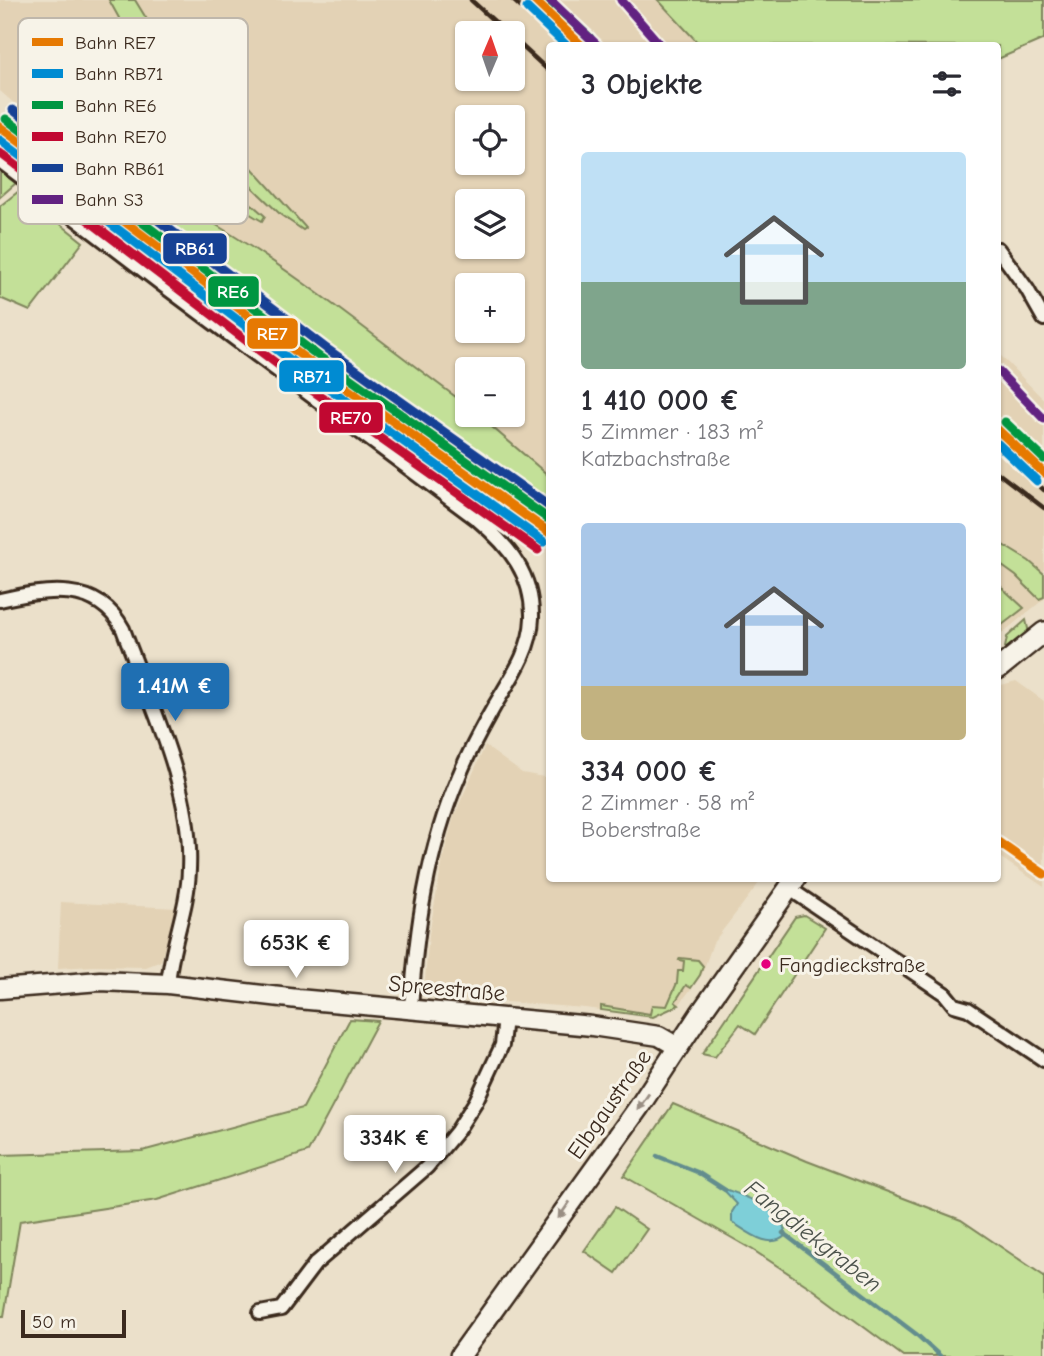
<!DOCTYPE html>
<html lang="de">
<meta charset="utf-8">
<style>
:root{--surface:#fff;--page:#f7f7f7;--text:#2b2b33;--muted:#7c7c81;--accent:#1f6fb2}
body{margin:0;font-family:"Comic Neue",sans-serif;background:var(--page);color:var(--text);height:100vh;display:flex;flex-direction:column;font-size:26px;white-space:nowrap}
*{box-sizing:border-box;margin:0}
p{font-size:23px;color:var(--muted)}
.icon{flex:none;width:38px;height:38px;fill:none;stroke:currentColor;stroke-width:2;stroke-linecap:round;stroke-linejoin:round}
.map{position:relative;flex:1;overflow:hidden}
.side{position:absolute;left:546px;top:42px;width:455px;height:840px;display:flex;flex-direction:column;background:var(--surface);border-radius:7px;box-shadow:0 2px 5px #0004}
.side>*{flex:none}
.needle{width:46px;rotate:2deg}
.fabs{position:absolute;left:455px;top:21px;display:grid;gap:14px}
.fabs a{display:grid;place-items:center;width:70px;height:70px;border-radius:7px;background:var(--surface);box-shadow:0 2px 5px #0004;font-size:35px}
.scale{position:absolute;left:21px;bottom:18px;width:105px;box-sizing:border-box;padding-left:7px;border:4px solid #3b2a1e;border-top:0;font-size:19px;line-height:24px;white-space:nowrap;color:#3b2a1e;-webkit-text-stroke:5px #f7f3e8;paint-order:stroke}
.price{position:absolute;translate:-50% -60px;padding:0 16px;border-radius:7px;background:#fff;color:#222;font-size:23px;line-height:46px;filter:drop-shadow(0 2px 4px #0008)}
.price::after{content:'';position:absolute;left:50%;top:42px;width:21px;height:16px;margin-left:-10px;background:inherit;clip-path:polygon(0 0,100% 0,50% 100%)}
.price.active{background:var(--accent);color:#fff}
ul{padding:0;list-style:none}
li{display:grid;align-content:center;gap:14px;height:371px;padding:0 35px}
li span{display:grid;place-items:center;height:217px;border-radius:7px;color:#555}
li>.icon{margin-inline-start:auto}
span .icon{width:126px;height:126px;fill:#fffc;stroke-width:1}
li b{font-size:30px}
h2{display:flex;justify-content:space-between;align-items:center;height:84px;padding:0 35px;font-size:30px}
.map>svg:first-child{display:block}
.built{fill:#e3d2b5;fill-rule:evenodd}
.green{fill:#c3e098;stroke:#7f855b;stroke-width:2}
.water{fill:#7ecfd8;stroke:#638d8e;stroke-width:2}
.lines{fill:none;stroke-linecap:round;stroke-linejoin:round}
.stream{stroke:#638d8e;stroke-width:4.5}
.street-casing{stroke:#3b2a1e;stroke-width:18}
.secondary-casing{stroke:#3b2a1e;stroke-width:23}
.primary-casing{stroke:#3b2a1e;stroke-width:24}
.street{stroke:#f7f3e8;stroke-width:12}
.secondary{stroke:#f7f3e8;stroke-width:18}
.primary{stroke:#f7f3e8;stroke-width:19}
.rail{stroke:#3b2a1e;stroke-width:4.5}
.rail-1-casing{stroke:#f7f3e8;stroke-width:14}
.rail-2-casing{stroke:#f7f3e8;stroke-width:14}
.rail-3-casing{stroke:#f7f3e8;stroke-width:14}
.rail-4-casing{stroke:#f7f3e8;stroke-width:14}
.rail-5-casing{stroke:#f7f3e8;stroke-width:14}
.rail-6-casing{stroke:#f7f3e8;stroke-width:14}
.rail-1{stroke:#e67902;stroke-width:9}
.rail-2{stroke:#008bd2;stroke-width:9}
.rail-3{stroke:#009641;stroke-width:9}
.rail-4{stroke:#c10831;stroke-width:9}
.rail-5{stroke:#164194;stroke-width:9}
.rail-6{stroke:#622181;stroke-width:9}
.oneway{fill:#998e83}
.bus-dot{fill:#e5007d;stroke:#f7f3e8;stroke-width:2.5}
.labels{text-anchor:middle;stroke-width:6;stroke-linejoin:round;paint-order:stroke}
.bus-label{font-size:21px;fill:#3b2a1e;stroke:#f7f3e8;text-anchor:start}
.street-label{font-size:23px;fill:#3b2a1e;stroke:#f7f3e8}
.water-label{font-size:24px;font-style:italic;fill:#4c534c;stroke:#f7f3e8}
.key{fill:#f7f3e8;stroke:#bfb7ab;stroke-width:2}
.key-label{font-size:19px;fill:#3b2a1e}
.line-badge{stroke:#f7f3e8;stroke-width:2.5}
.badge-label{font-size:19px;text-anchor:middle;font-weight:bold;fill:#fff}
</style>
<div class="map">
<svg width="1044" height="1356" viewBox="0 0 1044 1356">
<rect width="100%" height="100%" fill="#ebe0ca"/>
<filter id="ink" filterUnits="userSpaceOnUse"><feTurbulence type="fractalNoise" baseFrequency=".0143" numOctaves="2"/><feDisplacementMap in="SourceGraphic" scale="14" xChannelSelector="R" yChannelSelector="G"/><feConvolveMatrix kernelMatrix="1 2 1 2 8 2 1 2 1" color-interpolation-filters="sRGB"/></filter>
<g filter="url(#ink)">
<path class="built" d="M0 0H658L700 45 550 46 549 527 353 382 101 179 0 91ZM467 33H513V79H467ZM467 117H513V163H467ZM467 201H513V247H467ZM467 285H513V331H467ZM467 369H513V415H467Z
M998 353 1044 400V599L1001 634 998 647Z
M1016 681 1044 701V887L998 856V686Z
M485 746 522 773 549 778 550 878 762 879 713 943 702 974 679 1005 653 1017 585 1008 439 997 425 980 429 934 444 853 454 816Z
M61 902 176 908 161 961 146 967 93 966 58 968Z"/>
<path class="green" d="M109 0H135L198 103 235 149 306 228 303 230 281 215 188 126 155 83Z
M658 0H1044V39L998 59V46L700 45Z
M31 52C74 75 118 97 158 125 196 152 230 185 265 216L262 221 127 141 77 105 26 58Z
M17 127C81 159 150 186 213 223 300 275 382 343 464 403L467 406V415H478L549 476V524L275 327 14 129Z
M0 170 16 183 0 197Z
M19 191 83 242 30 311 0 298V206Z
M998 542 1029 561 1044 574V597L1039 599 1016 576 998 563Z
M998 584 1024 608 1002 625 998 642Z
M1026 620 1029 633 1004 653 1007 637Z
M804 915 825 928 755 1034 740 1024 715 1057 702 1054 795 917Z
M680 958 698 960 703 966 700 975 691 988 686 985 675 1002 679 1005 653 1017 601 1010V1006L650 1014 652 1005 667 1006 677 983 678 971H683L684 961 679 960Z
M350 1019 378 1021 308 1152 157 1200 20 1221 4 1316H0V1155L142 1151 303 1108Z
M673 1104 807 1161 961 1220 1044 1276V1356H903L814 1290 753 1250 624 1176Z
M615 1207 647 1229 616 1273 584 1251Z"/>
<path class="water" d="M722 1188C744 1196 781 1207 786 1235 770 1251 748 1232 732 1222V1212L737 1204Z"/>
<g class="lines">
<path class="stream" d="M657 1156 697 1172 725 1190
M783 1233 916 1334 940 1356"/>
<g class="street-casing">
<path id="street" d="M0 161 164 286 478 520C509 546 533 575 532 618 531 651 511 678 495 705 482 728 469 751 459 776 427 850 416 930 411 1009
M998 249 1027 289 1044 319
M0 600C45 590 97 580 123 629 150 703 193 789 189 869 188 909 171 945 168 984
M790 889 945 994 954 1005 968 1009 1044 1060
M260 1313 281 1309 315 1264 427 1167 457 1131 476 1101 502 1045 505 1018"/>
</g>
<g class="secondary-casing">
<path id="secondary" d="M0 989 100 981 168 984 298 999 592 1026 659 1036 678 1047"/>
</g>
<g class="primary-casing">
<path id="primary" d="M998 669 1044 632
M460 1356 639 1107 700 1014 796 878"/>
</g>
<use href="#street" class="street"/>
<use href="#secondary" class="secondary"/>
<use href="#primary" class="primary"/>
<path class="rail" d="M471 0 507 33
M513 0 563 46
M513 38 550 72
M998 447 1044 490
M998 473 1044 508"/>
<g class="rail-1-casing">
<path id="rail-1" d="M534 0 582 46
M0 127 315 366 550 533
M998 430 1044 473
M998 842 1044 874"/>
</g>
<g class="rail-2-casing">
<path id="rail-2" d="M527 8 567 46
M0 140 309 374 544 542
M998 444 1037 481"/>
</g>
<g class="rail-3-casing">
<path id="rail-3" d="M549 0 590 38
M6 119 321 358 550 520
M1005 422 1044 459"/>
</g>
<g class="rail-4-casing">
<path id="rail-4" d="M0 153 302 383 538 550"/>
</g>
<g class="rail-5-casing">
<path id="rail-5" d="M13 110 327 349 550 507"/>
</g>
<g class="rail-6-casing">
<path id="rail-6" d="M550 0 598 46
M621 0 661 46
M998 371 1044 419"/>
</g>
<use href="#rail-1" class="rail-1"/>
<use href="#rail-2" class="rail-2"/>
<use href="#rail-3" class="rail-3"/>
<use href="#rail-4" class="rail-4"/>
<use href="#rail-5" class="rail-5"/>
<use href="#rail-6" class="rail-6"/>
</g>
<defs><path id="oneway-solid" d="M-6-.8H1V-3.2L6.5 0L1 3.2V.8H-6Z" transform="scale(1.75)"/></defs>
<g class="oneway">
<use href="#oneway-solid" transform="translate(643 1102) rotate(125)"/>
<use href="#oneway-solid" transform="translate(564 1210) rotate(125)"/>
</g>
</g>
<circle class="bus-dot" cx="766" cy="964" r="6"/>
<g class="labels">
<g class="bus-label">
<text x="779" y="972">Fangdieckstraße</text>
</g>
<g class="street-label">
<text transform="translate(447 988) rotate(5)" y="8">Spreestraße</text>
<text transform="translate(609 1104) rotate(-55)" y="8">Elbgaustraße</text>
</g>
<g class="water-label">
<text transform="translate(813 1236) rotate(38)" y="8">Fangdiekgraben</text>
</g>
</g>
<rect x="18" y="18" width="230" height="206" rx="10" class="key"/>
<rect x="32" y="38" width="31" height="8" fill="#e67902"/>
<rect x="32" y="69" width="31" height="9" fill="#008bd2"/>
<rect x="32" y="101" width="31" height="8" fill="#009641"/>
<rect x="32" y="132" width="31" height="9" fill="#c10831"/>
<rect x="32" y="164" width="31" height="8" fill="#164194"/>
<rect x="32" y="195" width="31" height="9" fill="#622181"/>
<g class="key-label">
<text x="75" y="49">Bahn RE7</text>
<text x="75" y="80">Bahn RB71</text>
<text x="75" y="112">Bahn RE6</text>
<text x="75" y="143">Bahn RE70</text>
<text x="75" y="175">Bahn RB61</text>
<text x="75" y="206">Bahn S3</text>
</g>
<g class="line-badge">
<rect x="162" y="232" width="66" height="33" rx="7" fill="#164194"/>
<rect x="207" y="275" width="53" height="33" rx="7" fill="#009641"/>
<rect x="246" y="317" width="53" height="33" rx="7" fill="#e67902"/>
<rect x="278" y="359" width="67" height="34" rx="7" fill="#008bd2"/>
<rect x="318" y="401" width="66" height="33" rx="7" fill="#c10831"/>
</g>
<g class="badge-label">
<text x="195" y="255">RB61</text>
<text x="233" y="298">RE6</text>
<text x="272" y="340">RE7</text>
<text x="312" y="383">RB71</text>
<text x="351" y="424">RE70</text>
</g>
</svg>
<div class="fabs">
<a><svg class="needle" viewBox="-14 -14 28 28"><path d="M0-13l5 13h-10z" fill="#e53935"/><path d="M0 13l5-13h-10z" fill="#7c7c81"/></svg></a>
<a><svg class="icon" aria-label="locate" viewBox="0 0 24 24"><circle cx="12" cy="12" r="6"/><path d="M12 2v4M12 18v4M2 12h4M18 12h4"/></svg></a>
<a><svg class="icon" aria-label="layers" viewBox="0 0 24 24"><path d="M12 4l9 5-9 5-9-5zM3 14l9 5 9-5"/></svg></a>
<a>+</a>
<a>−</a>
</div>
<div class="scale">50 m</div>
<b class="price active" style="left:175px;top:723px">1.41M €</b>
<b class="price" style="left:296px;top:980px">653K €</b>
<b class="price" style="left:395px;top:1175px">334K €</b>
<section class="side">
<h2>3 Objekte<svg class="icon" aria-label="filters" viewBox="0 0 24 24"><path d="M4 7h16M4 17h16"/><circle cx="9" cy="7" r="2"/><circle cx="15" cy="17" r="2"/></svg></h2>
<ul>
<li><span style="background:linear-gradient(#bfe0f5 60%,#7fa58c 0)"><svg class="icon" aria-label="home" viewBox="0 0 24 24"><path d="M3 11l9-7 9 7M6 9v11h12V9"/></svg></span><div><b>1 410 000 €</b><p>5 Zimmer · 183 m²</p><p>Katzbachstraße</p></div></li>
<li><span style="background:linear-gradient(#a9c7e8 75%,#c2b280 0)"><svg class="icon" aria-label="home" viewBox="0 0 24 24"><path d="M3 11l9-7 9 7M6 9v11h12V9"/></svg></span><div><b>334 000 €</b><p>2 Zimmer · 58 m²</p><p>Boberstraße</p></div></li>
</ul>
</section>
</div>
